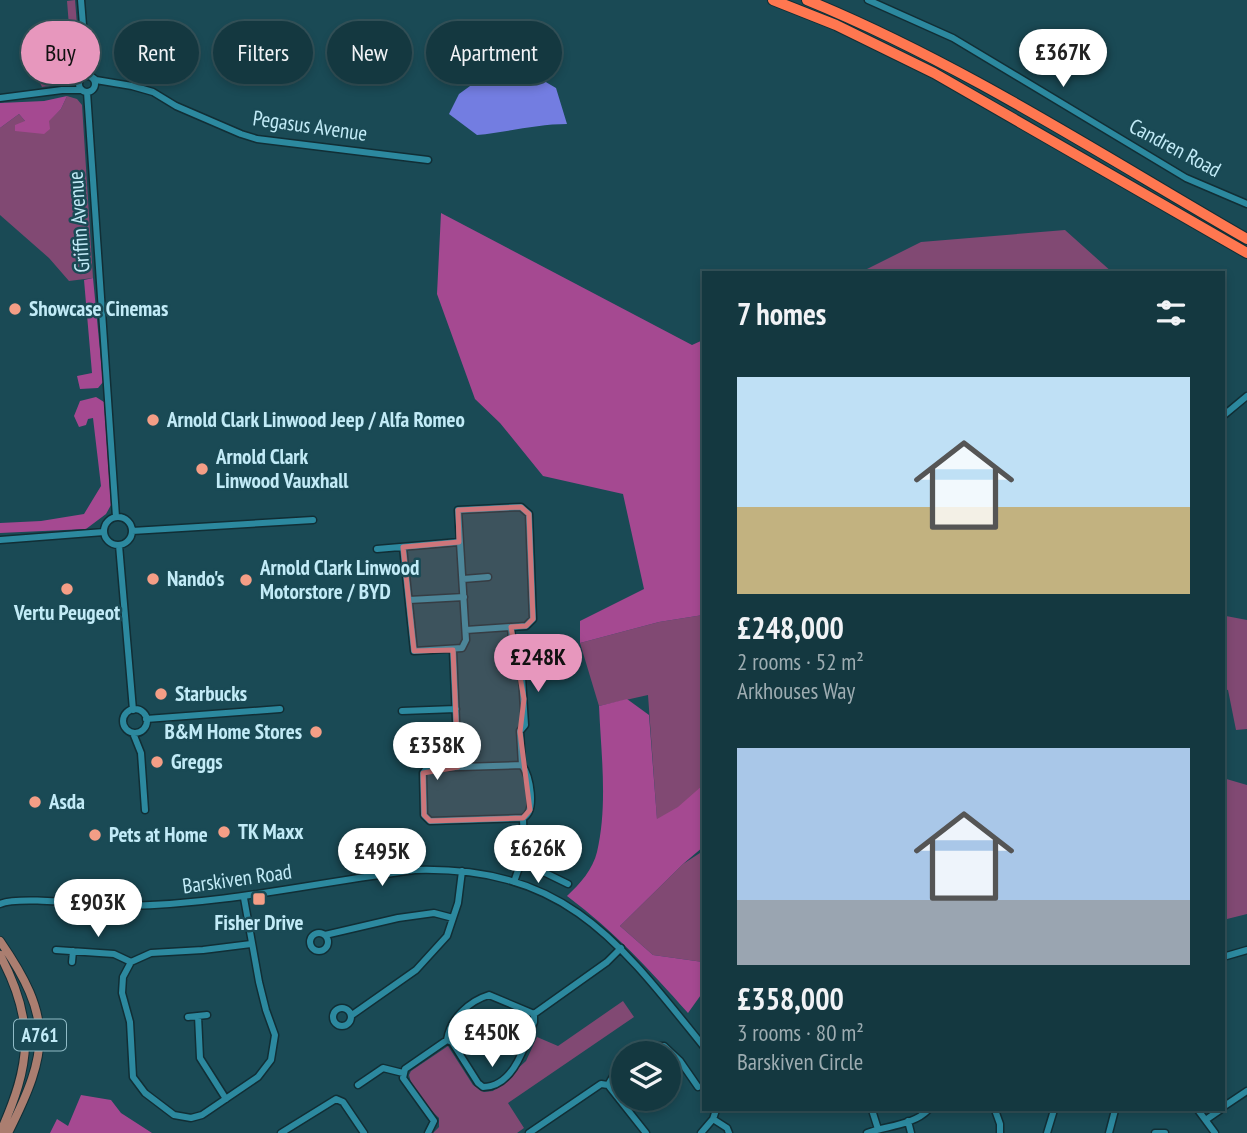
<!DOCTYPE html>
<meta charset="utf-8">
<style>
:root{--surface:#143840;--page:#21434b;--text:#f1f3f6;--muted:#9dacb1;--line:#335259;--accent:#e797bd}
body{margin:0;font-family:"PT Sans Narrow",sans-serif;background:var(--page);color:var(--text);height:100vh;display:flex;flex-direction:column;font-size:26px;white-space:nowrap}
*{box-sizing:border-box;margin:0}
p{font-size:23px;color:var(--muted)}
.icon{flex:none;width:38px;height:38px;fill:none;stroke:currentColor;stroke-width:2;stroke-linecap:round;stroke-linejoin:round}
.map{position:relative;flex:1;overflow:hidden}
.drawer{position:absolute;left:702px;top:271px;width:523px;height:840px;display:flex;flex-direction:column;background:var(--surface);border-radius:0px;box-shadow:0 4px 10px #0003,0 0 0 2px var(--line)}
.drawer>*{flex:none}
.banner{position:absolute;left:21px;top:21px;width:576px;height:63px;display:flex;gap:14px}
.buttons{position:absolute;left:611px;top:1041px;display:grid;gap:14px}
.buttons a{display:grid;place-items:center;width:70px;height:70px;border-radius:50%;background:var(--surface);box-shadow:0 4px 10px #0003,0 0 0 2px var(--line);font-size:35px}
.price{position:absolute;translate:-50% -60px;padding:0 16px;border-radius:24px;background:#fff;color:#222;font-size:23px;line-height:46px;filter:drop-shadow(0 2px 4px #0008)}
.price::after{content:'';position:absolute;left:50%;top:42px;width:21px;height:16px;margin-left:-10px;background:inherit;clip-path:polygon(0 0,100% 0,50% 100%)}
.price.on{background:var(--accent);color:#111}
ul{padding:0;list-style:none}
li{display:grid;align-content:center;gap:14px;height:371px;padding:0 35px}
li span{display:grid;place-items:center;height:217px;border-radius:0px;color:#555}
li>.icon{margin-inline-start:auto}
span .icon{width:126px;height:126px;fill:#fffc;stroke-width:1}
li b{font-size:30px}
h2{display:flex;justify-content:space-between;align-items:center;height:84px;padding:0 35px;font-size:30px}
.tag{padding:0 24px;border-radius:32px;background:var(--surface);box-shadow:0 4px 10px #0003,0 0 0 2px var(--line);font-size:24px;line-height:63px}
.tag.on{background:var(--accent);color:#111}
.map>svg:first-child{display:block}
.green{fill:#814973}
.forest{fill:#a54991}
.water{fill:#737de1}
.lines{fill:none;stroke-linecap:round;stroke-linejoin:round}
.minor-casing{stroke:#112e35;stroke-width:9}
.major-casing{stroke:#112e35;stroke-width:10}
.highway-casing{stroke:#112e35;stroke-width:12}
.minor{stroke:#2c899f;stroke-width:6}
.major{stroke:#ab7e70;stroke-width:8}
.highway{stroke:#ff7750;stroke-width:10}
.marked{fill:#ce767b;fill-opacity:0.2;stroke:#ce767b;stroke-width:5;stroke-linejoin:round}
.poi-dot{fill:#f49e86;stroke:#1a4a55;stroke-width:2.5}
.labels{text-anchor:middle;stroke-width:5;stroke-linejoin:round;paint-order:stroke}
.shield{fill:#1a4a55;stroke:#90bbc6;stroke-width:2}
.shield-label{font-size:19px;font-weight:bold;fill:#c2ebf7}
.street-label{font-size:21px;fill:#c2ebf7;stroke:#1a4a55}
.poi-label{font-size:21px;font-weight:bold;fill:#c2ebf7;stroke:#1a4a55;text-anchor:start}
</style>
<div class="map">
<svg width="1247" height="1133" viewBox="0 0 1247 1133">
<rect width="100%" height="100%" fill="#1a4a55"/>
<path class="green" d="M75 0 80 63C75 82 59 85 42 87L38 79 71 76 70 71 73 70V61H69L68 52 71 51 67 1Z
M67 96 77 99 82 105 93 278 69 281 49 258 0 215V128L19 114 25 121H48L61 109Z
M1065 230 1113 273H859L921 242Z
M703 615V802L657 820 648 695 599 706 580 643 659 622Z
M1226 616 1247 620V729L1236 730 1228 690 1223 689V633Z
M1223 778 1247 785V914L1223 920Z
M703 851V962L653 955 620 926 683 864Z
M623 1001 634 1017 508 1103 524 1128 517 1133H433L439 1127V1118C427 1106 412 1092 409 1075L411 1071 448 1046 473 1085 484 1092 493 1091 526 1061 537 1037 558 1046Z"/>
<path class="forest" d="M67 96 61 109 49 121 50 129 44 134 15 131V125L25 121 19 114 0 128V103L44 101Z
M441 213 692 345 703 340V615L659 622 580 643V621L644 589 623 494 543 476 500 423 475 399 437 294Z
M93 278 103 382 98 388 80 389 77 376 92 373 84 280Z
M96 397 104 402 111 505 106 514 86 529 0 533V523L41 521 84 514 101 486 93 418 88 419 86 425 79 427 74 416 80 401Z
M627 699 649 715 657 819 678 807 703 785V847L683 864 620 926 653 955 703 962V992L688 1013C648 968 616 933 567 896 580 884 593 869 597 852 608 805 601 753 599 706Z
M81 1095 111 1100 121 1113 152 1133H50L57 1119 68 1126Z"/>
<path class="water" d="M527 71 556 88 567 124C537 124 508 132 477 135L449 114 459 94 488 73Z"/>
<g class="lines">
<g class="minor-casing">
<path id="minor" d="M81 0 87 75
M868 0 953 38 1186 178 1247 204
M79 84a8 8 0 1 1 16 0a8 8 0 1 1-16 0Z
M92 77 96 80 132 86 153 92 176 106 241 134 257 139 428 160
M87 92 116 517
M0 98 62 90H82
M1223 416 1247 396
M104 531a14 14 0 1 1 28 0a14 14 0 1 1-28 0Z
M132 531 313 520
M0 540 104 532
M119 545 133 710
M403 547 414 651 462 648 466 640 458 510 521 507 529 514 533 619 526 626 466 630
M377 549 459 542
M463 579 488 577
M409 600 464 597
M511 627 513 653 521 661 525 725 520 731 522 765
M453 650 458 767
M123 721a12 12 0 1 1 24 0a12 12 0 1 1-24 0Z
M402 711 456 709
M146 719 280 709
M133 733 141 753 145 810
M521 861 568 884
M514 882 524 853 523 818C537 811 530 776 522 765L427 768 423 773 424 815 430 821 523 818
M244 898 259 982 266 1010 275 1035 271 1060 258 1077 202 1115 191 1118 174 1115 145 1093 133 1077 130 1022 122 993 123 977 131 962 151 953 203 950 251 944
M0 904C19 895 101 906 128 906 227 904 318 882 415 870 565 866 618 940 704 1047
M310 942a9 9 0 1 1 18 0a9 9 0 1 1-18 0Z
M325 935 398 918 434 913 453 918
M56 950 114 954 131 962
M1223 957 1247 950
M72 962 73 951
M333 1017a9 9 0 1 1 18 0a9 9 0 1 1-18 0Z
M352 1015 416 970 447 936 458 903 462 871
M198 1016 200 1058 226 1099
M188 1017 207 1015
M447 1040 452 1042 478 1083 483 1087C514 1087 525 1045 534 1022V1014
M644 1054 655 1046H664L680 1061 698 1087
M358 1085 383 1068 403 1073
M608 1085 646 1133
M1223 1107 1247 1091
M872 1110 878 1129
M995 1110 1000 1124V1133
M1198 1110 1215 1133
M713 1119 727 1128 729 1133
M1207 1119 1220 1110
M908 1121 911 1133
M281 1133 336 1099 343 1102 364 1133
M428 1133 434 1121 403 1078 405 1069 447 1040C450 1019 469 1001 489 995L534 1014 607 962 621 948
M529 1133 601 1084 608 1085 615 1073 623 1068
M701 1133 713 1119 716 1110
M867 1133C886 1126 914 1125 928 1110
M1047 1133 1054 1110
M1109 1133 1115 1110
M1155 1133H1165"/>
</g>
<g class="major-casing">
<path id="major" d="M0 941C53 1018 50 1050 8 1133
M0 955C36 1022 31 1065 0 1133"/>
</g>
<g class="highway-casing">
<path id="highway" d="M773 0 836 25 934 73 1247 253
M807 0C961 63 1103 156 1247 239"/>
</g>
<use href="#minor" class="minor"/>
<use href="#major" class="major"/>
<use href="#highway" class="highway"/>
</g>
<path class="marked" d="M521 507 529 514 533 619 526 626 511 627 524 699 520 732 530 810 523 818 430 821 424 815 423 773 458 767 453 650 414 651 403 547 459 542 458 510Z"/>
<g class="poi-dot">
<circle cx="15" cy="309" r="7"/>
<circle cx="153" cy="420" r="7"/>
<circle cx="202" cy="469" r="7"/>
<circle cx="153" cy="579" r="7"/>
<circle cx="246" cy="580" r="7"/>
<circle cx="67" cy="589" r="7"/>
<circle cx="161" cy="694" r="7"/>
<circle cx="316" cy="732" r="7"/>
<circle cx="157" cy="762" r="7"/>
<circle cx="35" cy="802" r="7"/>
<circle cx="224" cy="832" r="7"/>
<circle cx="95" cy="835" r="7"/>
<rect x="252" y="892" width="14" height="14" rx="3.5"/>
</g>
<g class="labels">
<rect class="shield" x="14" y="1019.5" width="52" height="31" rx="5"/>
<g class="shield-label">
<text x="40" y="1042">A761</text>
</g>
<g class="street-label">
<text transform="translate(310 126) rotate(8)" y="7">Pegasus Avenue</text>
<text transform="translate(1175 148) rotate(28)" y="7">Candren Road</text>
<text transform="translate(79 222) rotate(-94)" y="7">Griffin Avenue</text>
<text transform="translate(237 879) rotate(-8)" y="7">Barskiven Road</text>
</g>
<g class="poi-label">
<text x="29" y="316">Showcase Cinemas</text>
<text x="167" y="427">Arnold Clark Linwood Jeep / Alfa Romeo</text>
<text x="216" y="464">Arnold Clark<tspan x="216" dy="24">Linwood Vauxhall</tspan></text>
<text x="260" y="575">Arnold Clark Linwood<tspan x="260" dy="24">Motorstore / BYD</tspan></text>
<text x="167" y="586">Nando's</text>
<text x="67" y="620" text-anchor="middle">Vertu Peugeot</text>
<text x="175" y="701">Starbucks</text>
<text x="302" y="739" text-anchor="end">B&amp;M Home Stores</text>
<text x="171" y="769">Greggs</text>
<text x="49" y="809">Asda</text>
<text x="238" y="839">TK Maxx</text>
<text x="109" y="842">Pets at Home</text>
<text x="259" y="930" text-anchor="middle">Fisher Drive</text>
</g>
</g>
</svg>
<div class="buttons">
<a><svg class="icon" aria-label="layers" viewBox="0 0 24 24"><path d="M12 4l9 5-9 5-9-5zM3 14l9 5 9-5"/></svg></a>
</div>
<b class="price" style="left:1063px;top:89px">£367K</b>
<b class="price on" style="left:538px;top:694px">£248K</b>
<b class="price" style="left:437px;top:782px">£358K</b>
<b class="price" style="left:538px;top:885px">£626K</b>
<b class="price" style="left:382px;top:888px">£495K</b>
<b class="price" style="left:98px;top:939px">£903K</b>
<b class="price" style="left:492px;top:1069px">£450K</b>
<div class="banner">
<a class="tag on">Buy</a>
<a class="tag">Rent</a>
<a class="tag">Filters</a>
<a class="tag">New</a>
<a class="tag">Apartment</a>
</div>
<section class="drawer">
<h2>7 homes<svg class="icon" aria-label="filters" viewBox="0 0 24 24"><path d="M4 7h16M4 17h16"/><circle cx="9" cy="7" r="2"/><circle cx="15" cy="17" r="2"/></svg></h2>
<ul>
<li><span style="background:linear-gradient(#bfe0f5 60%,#c2b280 0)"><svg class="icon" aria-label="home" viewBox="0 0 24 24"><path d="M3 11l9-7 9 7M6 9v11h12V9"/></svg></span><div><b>£248,000</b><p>2 rooms · 52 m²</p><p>Arkhouses Way</p></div></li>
<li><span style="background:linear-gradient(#a9c7e8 70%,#9aa5b1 0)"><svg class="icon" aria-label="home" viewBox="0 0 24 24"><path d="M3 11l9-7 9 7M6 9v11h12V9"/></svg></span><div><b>£358,000</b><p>3 rooms · 80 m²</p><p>Barskiven Circle</p></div></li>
</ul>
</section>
</div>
